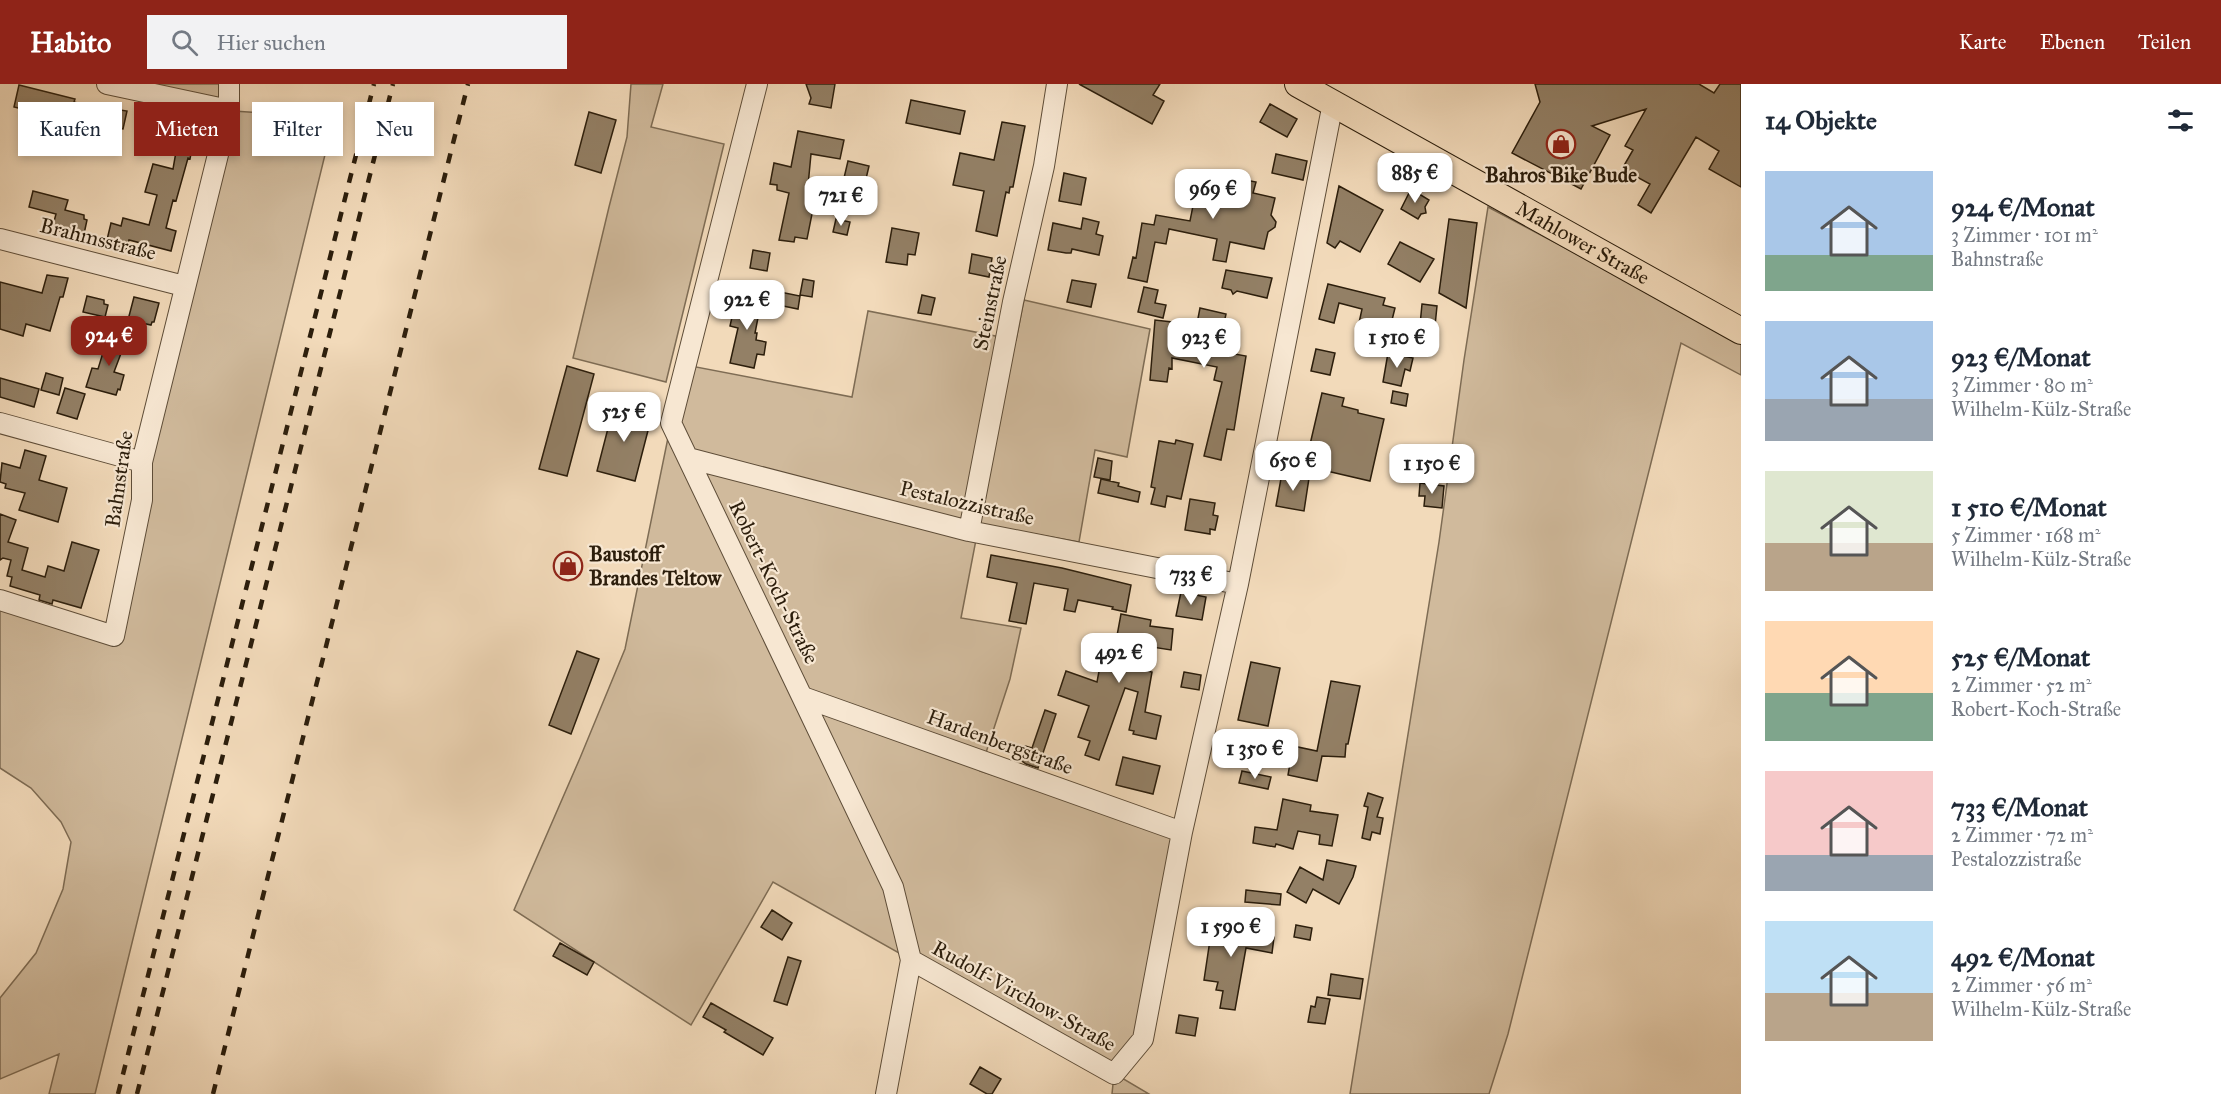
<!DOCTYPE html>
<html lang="de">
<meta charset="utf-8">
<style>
:root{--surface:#fff;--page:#f2f2f3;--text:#1f2937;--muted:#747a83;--accent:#8f2418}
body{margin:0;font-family:"IM FELL Great Primer",serif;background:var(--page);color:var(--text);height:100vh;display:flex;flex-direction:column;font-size:22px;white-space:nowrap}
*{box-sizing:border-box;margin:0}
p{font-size:20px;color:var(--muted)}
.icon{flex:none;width:33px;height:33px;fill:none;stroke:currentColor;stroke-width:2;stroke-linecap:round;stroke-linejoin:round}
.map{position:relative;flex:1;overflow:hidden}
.details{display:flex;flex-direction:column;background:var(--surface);width:480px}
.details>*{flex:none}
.guide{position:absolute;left:18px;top:18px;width:570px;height:54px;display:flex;gap:12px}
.price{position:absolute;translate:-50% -51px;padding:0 14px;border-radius:12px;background:#fff;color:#222;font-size:20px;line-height:39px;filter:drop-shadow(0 2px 3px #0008)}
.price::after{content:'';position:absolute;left:50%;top:36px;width:18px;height:14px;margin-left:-9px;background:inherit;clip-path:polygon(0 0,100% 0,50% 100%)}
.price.current{background:var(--accent);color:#fff}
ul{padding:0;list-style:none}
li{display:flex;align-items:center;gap:18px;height:150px;padding:0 24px}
li span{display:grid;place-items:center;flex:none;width:168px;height:120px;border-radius:0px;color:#555}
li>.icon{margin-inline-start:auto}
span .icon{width:72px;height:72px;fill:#fffc;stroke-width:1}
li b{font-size:26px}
h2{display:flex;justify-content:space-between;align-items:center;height:72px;padding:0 24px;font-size:26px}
.chip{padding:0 21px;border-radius:0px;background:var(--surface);box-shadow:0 3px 9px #0003;font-size:21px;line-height:54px}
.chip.current{background:var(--accent);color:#fff}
header{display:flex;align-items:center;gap:36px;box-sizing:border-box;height:84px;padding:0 30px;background:var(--accent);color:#fff}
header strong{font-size:28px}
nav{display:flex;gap:33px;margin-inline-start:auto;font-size:21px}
.search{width:420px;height:54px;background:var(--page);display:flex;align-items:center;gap:15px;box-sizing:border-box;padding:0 21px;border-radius:0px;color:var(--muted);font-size:22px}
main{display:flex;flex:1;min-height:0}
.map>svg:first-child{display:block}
.green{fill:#d0ba9c;stroke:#7e6c54;stroke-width:1.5}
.building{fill:#938066;stroke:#2c1e0c;stroke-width:1.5}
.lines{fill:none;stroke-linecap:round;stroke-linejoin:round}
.minor-casing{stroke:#5e4d38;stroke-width:22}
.major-casing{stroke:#2c1e0c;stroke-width:28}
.minor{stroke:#f7e7d2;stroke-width:20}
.major{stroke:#f2daba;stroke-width:26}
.rail{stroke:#2c1e0c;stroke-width:4.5;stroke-dasharray:10 10;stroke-linecap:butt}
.labels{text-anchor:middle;stroke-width:4.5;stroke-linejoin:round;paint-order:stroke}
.poi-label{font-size:21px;font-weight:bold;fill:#2c1e0c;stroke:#f7e7d2}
.street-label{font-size:21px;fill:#2c1e0c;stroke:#f7e7d2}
</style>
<header>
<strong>Habito</strong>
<div class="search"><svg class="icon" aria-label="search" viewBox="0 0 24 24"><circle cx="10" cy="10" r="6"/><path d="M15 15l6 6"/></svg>Hier suchen</div>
<nav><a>Karte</a><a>Ebenen</a><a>Teilen</a></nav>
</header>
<main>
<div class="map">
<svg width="1741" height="1010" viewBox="0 0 1741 1010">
<rect width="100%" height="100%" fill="#f2daba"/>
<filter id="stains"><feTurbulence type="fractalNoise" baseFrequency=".00333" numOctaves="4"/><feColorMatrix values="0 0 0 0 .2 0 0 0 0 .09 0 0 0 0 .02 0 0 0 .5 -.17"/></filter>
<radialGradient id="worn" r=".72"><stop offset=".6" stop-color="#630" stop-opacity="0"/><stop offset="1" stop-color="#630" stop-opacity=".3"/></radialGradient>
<path class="green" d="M107 0H224L229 26Z
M631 0H663L651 43 724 60 666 298 573 274 609 123 627 53Z
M233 27 334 34 95 1010H49L59 970 0 995V914L36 869 63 805 71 758 61 738 31 704 0 684V516L114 551 142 416Z
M1488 123 1741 257V291L1681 259 1508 950 1489 1010H1350L1439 458 1464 276Z
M1024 216 1150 245 1127 373 1095 366 1079 458 979 440 961 534 1021 544 1010 595 980 687 1177 749 1137 952 1115 990 1149 1010H1112L1114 990 773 798 691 941 514 826 580 674 625 565 671 339 686 281 852 313 868 227 1016 256Z"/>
<path class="building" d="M806 0H835L831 24 809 20 811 14Z
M1079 0H1160L1153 11 1164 17 1152 40Z
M1535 0H1699L1714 9 1720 0H1741V103L1709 85 1719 67 1696 53 1651 129 1638 121 1650 100 1622 85 1633 66 1625 62 1646 25 1592 42 1610 51 1581 105 1512 69 1540 18Z
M19 1 75 15 74 18 81 20 77 40 49 35 50 32 14 23Z
M911 16 965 27 960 50 906 39Z
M1270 20 1297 35 1287 53 1260 38Z
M108 24 127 27 123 45 104 42Z
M589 28 616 36 601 89 575 81Z
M1002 38 1025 42 1013 103H1010L1009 109 1006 108 997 152 976 147 984 107 953 101 960 69 994 76Z
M180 45 195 49 190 75 188 74 176 117 173 116 166 144 176 147 171 167 129 156 126 165 106 160 111 139 121 142 123 134 149 141 157 111 145 108 153 80 173 85Z
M798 47 844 56 840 75 811 70 806 123 813 125 807 155 795 153 794 158 779 156 789 109 777 106V101L770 100 774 79 791 83Z
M1276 70 1307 77 1303 96 1272 89Z
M848 77 869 82 865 99 844 94Z
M1200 87 1256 98 1253 109 1275 114 1271 131 1276 138 1275 143 1268 148 1264 165 1230 158 1226 178 1213 176 1217 155 1169 145 1166 160 1155 158 1147 198 1128 194 1133 173 1136 174 1142 139 1154 141 1156 131 1190 137Z
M1064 89 1086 94 1081 121 1059 117Z
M1339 102 1383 126 1360 168 1340 157 1335 164 1327 159Z
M1411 105 1429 116 1425 123 1426 129 1421 130 1418 135 1401 125Z
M33 107 68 116 65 126 84 131V135L87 136 84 150 80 149 79 152 52 145 56 130 29 123Z
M1083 134 1099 138 1096 150 1103 152 1099 171 1072 165 1071 169H1066L1048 166 1053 139 1081 145Z
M836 135 850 138 847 151 833 148Z
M1449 135 1477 139 1466 224 1439 209Z
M892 144 919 149 915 171 908 170 907 181 886 178Z
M1400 158 1434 175 1420 198 1388 180Z
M753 166 770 169 767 187 750 184Z
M972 170 992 174 989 193 969 189Z
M1226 186 1272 194 1267 214 1237 207 1233 210 1231 206 1222 204Z
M47 191 68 194 63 213H60L50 247 26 240 23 252 0 245V198L42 209Z
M803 195 814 197 812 213 800 211Z
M1072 196 1096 200 1091 223 1067 218Z
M1328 200 1385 214 1383 221 1395 224 1391 240 1377 237 1372 257 1356 253 1362 225 1339 219 1334 239 1319 235Z
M1144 203 1158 206 1155 219 1166 221 1163 234 1138 228Z
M775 207 800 212 798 225 773 220Z
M742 209 762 213 755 249H757L756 256 766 258 764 271 757 270 754 284 730 279 738 244 730 242 735 220 741 214Z
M922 211 935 214 931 231 918 229Z
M87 212 104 216V220L108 221 105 233 83 228Z
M134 213 159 219 154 238H152L151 241 128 236Z
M1422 220 1437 222 1435 242 1420 241Z
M1200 224 1226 230 1218 267 1246 272 1234 346 1227 345 1221 376 1204 372 1222 298 1214 296 1217 283 1172 274V285L1169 284 1167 298 1150 296 1155 236 1172 238 1170 253 1194 255Z
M117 245 129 248 114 288 124 291 120 306 118 305 116 311 86 303 92 284 98 285 106 259 113 261Z
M1316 265 1335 269 1330 291 1311 287Z
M1388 269 1413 274 1410 287 1405 285 1401 302 1383 298Z
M567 282 594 290 567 392 539 385Z
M46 289 63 294 59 311 41 306Z
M0 294 39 305 34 323 0 313Z
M65 304 85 310 77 335 57 329Z
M1393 307 1408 310 1406 322 1391 319Z
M1322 309 1344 314 1342 322 1358 326V329L1384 335 1370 397 1305 382Z
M614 321 652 331 635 397 597 387Z
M1176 356 1193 360 1181 415 1167 412 1165 423 1151 420 1155 404 1151 403 1159 357 1175 360Z
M25 366 46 372 39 396 67 404 58 438 19 426 25 409 5 404 6 400 0 398 2 379 20 384Z
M1098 374 1112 377 1110 396 1094 393Z
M1282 389 1309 394 1304 427 1276 422Z
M1101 395 1119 399 1118 402 1140 408 1138 418 1098 409Z
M1420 399 1444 402 1442 424 1424 422 1425 412H1419Z
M1190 415 1215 419 1213 431 1218 432 1215 446 1210 445V450L1185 446Z
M0 430 16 436 8 458 28 464 22 486 45 493 48 482 64 487 72 458 99 466 81 524 53 516 52 520 39 516 40 511 10 502 12 493 7 492 11 476 3 474 0 476Z
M991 471 1062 484 1131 501 1126 528 1112 525 1113 523 1078 516 1075 528 1064 526 1068 505 1034 499 1026 540 1009 537 1017 499 987 493Z
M1181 508 1206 513 1202 536 1176 532Z
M1121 530 1151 536 1150 542 1173 545 1171 566 1146 562 1142 586 1152 588 1145 628 1161 632 1156 655 1133 650 1134 647 1129 646 1138 608 1125 604 1099 676 1085 671 1090 657 1078 653 1089 622 1058 611 1066 587 1097 598 1103 566 1114 568Z
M577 567 599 575 571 650 549 641Z
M1251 578 1280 584 1268 642 1238 636Z
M1184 588 1201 591 1199 606 1181 603Z
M1331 597 1360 602 1348 660H1346L1345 673 1322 672 1317 697 1288 691 1293 662 1317 667Z
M1045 626 1056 630 1038 684 1026 680 1022 677V673L1025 662 1032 664Z
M1266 649 1287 653 1284 666 1263 661Z
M1123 673 1160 682 1153 710 1116 701Z
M1242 687 1271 693 1268 705 1239 699Z
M1368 709 1383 714 1377 733 1383 734 1380 750 1372 748 1370 756 1362 754 1368 723 1364 722Z
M1283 715 1311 721 1310 727 1338 731 1332 762 1319 760 1320 751 1298 747 1293 765 1276 760 1275 763 1253 759 1255 743 1277 746Z
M1327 776 1356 782 1353 793 1339 820 1313 805 1306 819 1287 808 1300 783 1323 796Z
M1246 806 1281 810 1280 821 1245 818Z
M772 826 792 839 782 856 761 843Z
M1213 836 1237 841 1236 846 1274 853 1272 869 1246 864 1235 926 1220 924 1223 907 1216 906 1218 898 1204 896Z
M1296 841 1312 844 1310 856 1294 853Z
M560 859 594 878 587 891 553 872Z
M788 873 801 877 787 921 774 917Z
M1331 890 1363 895 1360 915 1328 911Z
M1317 913 1330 915 1325 940 1308 938 1311 922 1315 923Z
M711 919 773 954 763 971 724 948 726 946 703 933Z
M1179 931 1198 934 1195 952 1176 949Z
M980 983 1001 995 992 1010H987L970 1000Z"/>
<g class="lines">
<g class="minor-casing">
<path id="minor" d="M107 0 229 26
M757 0 671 339 893 803 911 876 886 1010
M0 155 184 202
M0 339 142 378
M688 374 969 447 1238 500
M969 447 1013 218 1044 82 1057 0
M0 516 114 552 142 416V378L229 26V0
M803 613 1182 748
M911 876 1114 990 1143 955 1182 748 1238 500 1333 19"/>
</g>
<g class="major-casing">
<g id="major">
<path id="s1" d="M1298 0 1741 247"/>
</g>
</g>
<use href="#minor" class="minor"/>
<use href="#major" class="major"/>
<path class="rail" d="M118 1010 374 0
M137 1010 393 0
M213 1010 468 0"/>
</g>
<defs>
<g id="shop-ring" transform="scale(1.5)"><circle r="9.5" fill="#f7e7d2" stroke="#8f2418" stroke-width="1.5"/><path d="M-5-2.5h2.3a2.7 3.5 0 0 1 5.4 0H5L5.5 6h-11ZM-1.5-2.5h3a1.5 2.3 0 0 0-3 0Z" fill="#8f2418"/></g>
</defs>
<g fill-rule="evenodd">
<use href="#shop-ring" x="1561" y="60"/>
<use href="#shop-ring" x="568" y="482"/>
</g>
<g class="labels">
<g class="poi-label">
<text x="1561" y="98">Bahros Bike Bude</text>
<text x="589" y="477" text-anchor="start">Baustoff<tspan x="589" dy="24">Brandes Teltow</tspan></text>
</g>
<g class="street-label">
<text transform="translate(98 155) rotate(14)" y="7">Brahmsstraße</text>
<text dy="7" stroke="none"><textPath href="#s1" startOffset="326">Mahlower Straße</textPath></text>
<text transform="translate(990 219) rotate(-78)" y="7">Steinstraße</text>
<text transform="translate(119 395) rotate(-82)" y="7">Bahnstraße</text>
<text transform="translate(967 419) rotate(13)" y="7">Pestalozzistraße</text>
<text transform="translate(774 498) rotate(64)" y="7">Robert-Koch-Straße</text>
<text transform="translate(1000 658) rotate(20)" y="7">Hardenbergstraße</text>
<text transform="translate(1024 912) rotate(29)" y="7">Rudolf-Virchow-Straße</text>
</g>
</g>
<rect width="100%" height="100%" filter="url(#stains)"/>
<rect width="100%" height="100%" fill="url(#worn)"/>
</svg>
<b class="price" style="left:1415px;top:120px">885 €</b>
<b class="price" style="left:1213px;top:136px">969 €</b>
<b class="price" style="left:841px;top:143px">721 €</b>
<b class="price" style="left:747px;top:247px">922 €</b>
<b class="price current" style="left:109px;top:283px">924 €</b>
<b class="price" style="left:1204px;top:285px">923 €</b>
<b class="price" style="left:1397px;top:285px">1 510 €</b>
<b class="price" style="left:624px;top:359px">525 €</b>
<b class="price" style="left:1293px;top:408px">650 €</b>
<b class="price" style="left:1432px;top:411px">1 150 €</b>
<b class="price" style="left:1191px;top:522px">733 €</b>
<b class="price" style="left:1119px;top:600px">492 €</b>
<b class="price" style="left:1255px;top:696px">1 350 €</b>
<b class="price" style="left:1231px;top:874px">1 590 €</b>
<div class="guide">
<a class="chip">Kaufen</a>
<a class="chip current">Mieten</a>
<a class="chip">Filter</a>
<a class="chip">Neu</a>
</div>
</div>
<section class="details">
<h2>14 Objekte<svg class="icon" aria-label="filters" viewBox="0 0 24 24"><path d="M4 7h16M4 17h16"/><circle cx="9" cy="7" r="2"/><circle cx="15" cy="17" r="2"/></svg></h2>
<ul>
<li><span style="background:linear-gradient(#a9c7e8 70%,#7fa58c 0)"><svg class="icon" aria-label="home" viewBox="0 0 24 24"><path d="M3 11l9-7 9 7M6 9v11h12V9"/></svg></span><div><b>924 €/Monat</b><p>3 Zimmer · 101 m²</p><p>Bahnstraße</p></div></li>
<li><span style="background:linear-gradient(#a9c7e8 65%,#9aa5b1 0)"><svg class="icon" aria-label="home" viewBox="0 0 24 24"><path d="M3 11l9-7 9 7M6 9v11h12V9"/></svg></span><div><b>923 €/Monat</b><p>3 Zimmer · 80 m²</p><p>Wilhelm-Külz-Straße</p></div></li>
<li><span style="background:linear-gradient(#dfe7d0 60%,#b9a48a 0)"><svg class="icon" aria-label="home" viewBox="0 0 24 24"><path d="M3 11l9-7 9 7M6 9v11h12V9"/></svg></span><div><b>1 510 €/Monat</b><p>5 Zimmer · 168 m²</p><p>Wilhelm-Külz-Straße</p></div></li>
<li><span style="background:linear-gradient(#ffd9b3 60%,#7fa58c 0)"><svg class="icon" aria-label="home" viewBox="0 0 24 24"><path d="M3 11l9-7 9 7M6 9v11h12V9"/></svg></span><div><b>525 €/Monat</b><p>2 Zimmer · 52 m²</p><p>Robert-Koch-Straße</p></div></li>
<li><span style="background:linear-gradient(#f6c9c9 70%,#9aa5b1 0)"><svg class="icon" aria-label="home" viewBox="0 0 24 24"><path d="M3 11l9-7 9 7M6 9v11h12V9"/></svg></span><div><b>733 €/Monat</b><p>2 Zimmer · 72 m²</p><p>Pestalozzistraße</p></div></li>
<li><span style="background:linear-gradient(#bfe0f5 60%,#b9a48a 0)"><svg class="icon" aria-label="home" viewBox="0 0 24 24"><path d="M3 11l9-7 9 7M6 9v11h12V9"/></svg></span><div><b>492 €/Monat</b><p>2 Zimmer · 56 m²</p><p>Wilhelm-Külz-Straße</p></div></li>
</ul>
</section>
</main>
